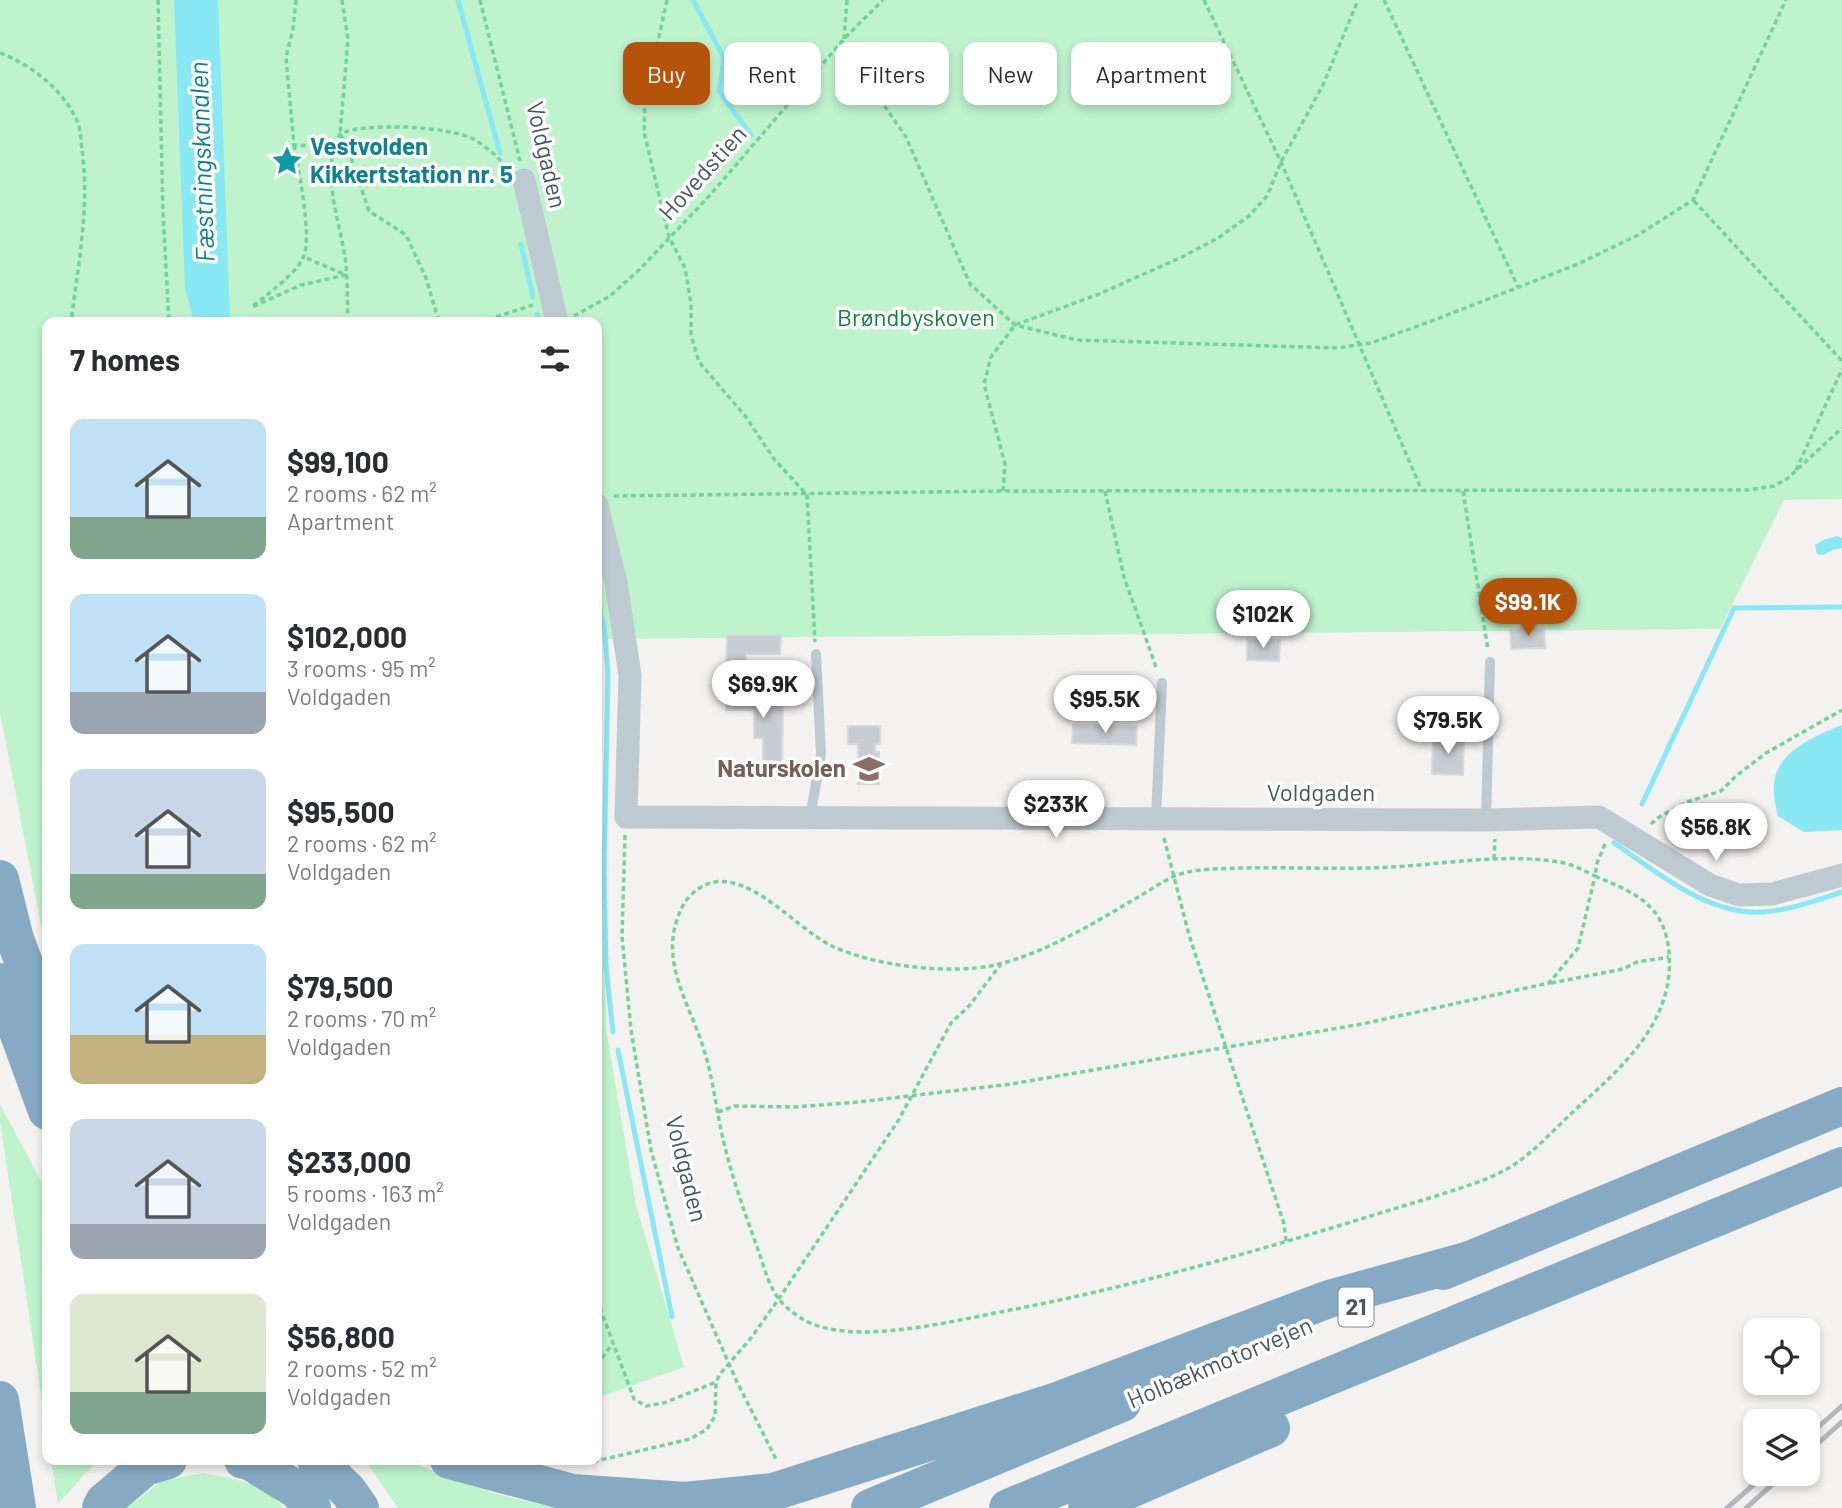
<!DOCTYPE html>
<meta charset="utf-8">
<style>
:root{--surface:#fff;--page:#f7f7f7;--text:#2b2b33;--muted:#7c7c81;--accent:#b45309}
body{margin:0;font-family:Barlow,sans-serif;background:var(--page);color:var(--text);height:100vh;display:flex;flex-direction:column;font-size:26px;white-space:nowrap}
*{box-sizing:border-box;margin:0}
p{font-size:23px;color:var(--muted)}
.icon{flex:none;width:38px;height:38px;fill:none;stroke:currentColor;stroke-width:2;stroke-linecap:round;stroke-linejoin:round}
.map{position:relative;flex:1;overflow:hidden}
.panel{position:absolute;left:42px;top:317px;width:560px;height:1148px;display:flex;flex-direction:column;background:var(--surface);border-radius:14px;box-shadow:0 4px 10px #0003}
.panel>*{flex:none}
.hud{position:absolute;left:623px;top:42px;width:665px;height:63px;display:flex;gap:14px}
.tools{position:absolute;left:1743px;top:1318px;display:grid;gap:14px}
.tools a{display:grid;place-items:center;width:77px;height:77px;border-radius:14px;background:var(--surface);box-shadow:0 4px 10px #0003;font-size:35px}
.price{position:absolute;translate:-50% -60px;padding:0 16px;border-radius:24px;background:#fff;color:#222;font-size:23px;line-height:46px;filter:drop-shadow(0 2px 4px #0008)}
.price::after{content:'';position:absolute;left:50%;top:42px;width:21px;height:16px;margin-left:-10px;background:inherit;clip-path:polygon(0 0,100% 0,50% 100%)}
.price.active{background:var(--accent);color:#fff}
ul{padding:0;list-style:none}
li{display:flex;align-items:center;gap:21px;height:175px;padding:0 28px}
li span{display:grid;place-items:center;flex:none;width:196px;height:140px;border-radius:14px;color:#555}
li>.icon{margin-inline-start:auto}
span .icon{width:84px;height:84px;fill:#fffc;stroke-width:1}
li b{font-size:30px}
h2{display:flex;justify-content:space-between;align-items:center;height:84px;padding:0 28px;font-size:30px}
.pill{padding:0 24px;border-radius:14px;background:var(--surface);box-shadow:0 4px 10px #0003;font-size:24px;line-height:63px}
.pill.active{background:var(--accent);color:#fff}
.map>svg:first-child{display:block}
.green{fill:#bef3cc}
.water{fill:#88e8f3}
.lines{fill:none;stroke-linecap:round;stroke-linejoin:round}
.stream{stroke:#88e8f3;stroke-width:5}
.building{fill:#c8cdd1;stroke:#d5d8dd;stroke-width:2}
.path{stroke:#73d499;stroke-width:3.5;stroke-dasharray:5 3.5;stroke-linecap:butt}
.service{stroke:#becad1;stroke-width:10}
.minor{stroke:#becad1;stroke-width:23}
.motorway{stroke:#86aac3;stroke-width:38}
.rail{stroke:#b3b7bc;stroke-width:5}
.labels{text-anchor:middle;stroke-width:7;stroke-linejoin:round;paint-order:stroke}
.shield{fill:#fff;stroke:#7e8990;stroke-width:2}
.shield-label{font-size:23px;font-weight:bold;fill:#475760}
.culture-label{font-size:24px;font-weight:bold;fill:#0d838f;stroke:#fff;text-anchor:start}
.street-label{font-size:24px;fill:#475760;stroke:#fff}
.park-label{font-size:24px;fill:#11833d;stroke:#fff}
.education-label{font-size:24px;font-weight:bold;fill:#785e54;stroke:#fff;text-anchor:end}
.water-label{font-size:26px;font-style:italic;fill:#06828f;stroke:#fff}
</style>
<div class="map">
<svg width="1842" height="1508" viewBox="0 0 1842 1508">
<rect width="100%" height="100%" fill="#f4f1f1"/>
<path class="green" d="M0 0H1842V499L1784 500 1720 629 597 639V322H47V957L0 712Z
M597 740 606 1029 636 1205 684 1367 597 1398Z
M0 1104 47 1192V1435L0 1121Z
M51 1460H98L58 1504Z
M370 1460H404L493 1493 555 1508H398L367 1463Z
M202 1473C231 1478 265 1482 283 1508H126L162 1481Z"/>
<path class="water" d="M174 0H218L230 318 233 322H194L185 288Z
M1837 536 1842 538V548L1832 550 1823 555 1817 554 1815 545 1823 540Z
M1842 725V830L1804 832 1778 816C1775 805 1773 794 1774 783 1777 751 1817 735 1842 725Z"/>
<g class="lines">
<path class="stream" d="M458 0 500 153
M693 0 724 58 719 91 751 135
M521 244 533 297
M537 314 539 322
M597 594 605 635 608 674 604 873 606 966 613 1032
M1642 804 1734 608 1842 607
M1614 843C1659 873 1706 915 1763 912 1790 910 1817 900 1842 892
M618 1050 672 1317"/>
</g>
<path class="building" d="M1544 627 1545 648 1511 649 1510 629Z
M727 635H781L780 654H746V674H726Z
M1247 639 1280 640 1279 661 1247 660Z
M726 690H783L782 768H763V738H754V710H726Z
M1073 725 1137 726 1136 745 1072 743Z
M848 726H880V744H875V752H879V784H858V744H848Z
M1433 736 1464 737 1463 775 1432 774Z"/>
<g class="lines">
<path class="path" d="M158 0 163 213 169 322
M296 0 293 29 286 57 294 145 334 147
M342 0 348 39 340 134 346 143 369 211 406 235 426 278 439 322
M480 0 520 161
M667 0 645 101 644 132 669 237 685 268 691 304V335L699 362 746 417 774 459 807 495 815 642
M1204 0 1281 162 1422 491
M1384 0 1518 287
M844 39 847 0
M841 43 906 137 970 284 1015 325 1077 340 1338 348 1371 343 1437 319 1578 264 1638 235 1693 200 1786 0
M0 53C32 65 64 90 78 123 81 131 81 142 82 150 90 207 78 265 71 322
M294 145C298 167 313 239 303 258 295 275 267 294 252 307L301 285 346 275 304 257
M1694 201 1842 361
M574 316 610 296 639 270 711 194 844 39 883 0
M348 322C347 300 348 278 345 257 339 219 320 170 340 134 362 122 453 126 475 140 487 147 498 158 509 168
M480 322 533 305
M1796 470 1842 369
M1003 491 1005 464 984 384 991 357 1015 325 1099 294 1182 257 1218 238 1249 216 1267 196 1281 162 1323 85 1358 0
M1105 491 1124 577 1157 670
M1463 491 1488 650
M614 496 1003 491 1748 490 1774 486 1788 478 1842 428
M1651 824 1659 817 1687 802 1721 791 1736 776 1766 753 1842 710
M625 835 622 936 631 1030 651 1150 678 1248 737 1382 777 1461
M1164 838 1189 935 1284 1224 1286 1241
M1494 859 1495 839
M1551 983 1623 969 1637 962 1669 957
M718 1112 734 1106 795 1107 858 1102 1011 1084 1362 1024 1549 983 1578 948 1595 876C1583 870 1572 864 1559 862 1496 852 1431 867 1368 868 1326 869 1283 867 1241 868 1220 869 1197 868 1177 875 1162 881 1148 892 1133 900 1091 925 1043 954 995 965 950 975 874 966 832 946 792 927 735 851 691 895 684 902 681 908 678 917 660 964 691 1006 704 1050 712 1075 715 1100 720 1125 728 1166 743 1208 757 1247 763 1263 767 1281 776 1295 781 1304 794 1314 804 1320 822 1330 845 1332 866 1332 912 1331 960 1320 1005 1311 1117 1290 1229 1259 1338 1226 1371 1216 1403 1206 1436 1196 1460 1188 1485 1181 1507 1169 1533 1154 1553 1130 1575 1110 1621 1068 1675 1022 1669 953 1668 937 1662 918 1650 907 1636 892 1613 884 1595 876L1597 863 1605 844
M597 1300 634 1399 646 1406 664 1403 716 1382
M597 1365 613 1343
M568 1460 596 1461 690 1439 707 1429 715 1416 716 1382 720 1374 751 1338 778 1300 898 1121 951 1023 969 1006 1001 964"/>
<path class="service" d="M810 818 821 754 816 654
M1156 819 1162 683
M1486 820 1490 662"/>
<path class="minor" d="M524 180 557 322
M597 505 616 583 630 675 626 817 1486 820 1599 817 1710 885 1739 895 1772 894 1842 875"/>
<path class="motorway" d="M0 879 15 939 47 1025
M0 982 47 1111
M1443 1271 1842 1106
M0 1400 17 1508
M243 1460H248L297 1490 312 1508
M316 1460 348 1491 360 1508
M449 1460 573 1493 685 1501 773 1492 1057 1401 1329 1299 1466 1261
M101 1508 104 1502 145 1467 168 1460
M870 1508 1122 1403
M1008 1508 1842 1166
M1087 1508 1271 1428"/>
<path class="rail" d="M1808 1436 1842 1406
M1808 1452 1842 1422
M1727 1508 1766 1474
M1746 1508 1784 1474"/>
</g>
<defs>
<g id="sight-bare" transform="scale(2.415)"><path d="M0-6L1.8-2.2L6-1.7L2.9 1.2L3.7 5.4L0 3.3L-3.7 5.4L-2.9 1.2L-6-1.7L-1.8-2.2Z" fill="#0f9aa8" stroke="#fff" stroke-width="2.5" paint-order="stroke"/></g>
<g id="school-bare" transform="scale(2.415)"><path d="M0-5L7-2L0 1L-7-2ZM-4 1L0 2.5L4 1V4Q0 6-4 4Z" fill="#8d6e63" stroke="#fff" stroke-width="2.5" paint-order="stroke"/></g>
</defs>
<g fill-rule="evenodd">
<use href="#sight-bare" x="287" y="161"/>
<use href="#school-bare" x="869" y="769"/>
</g>
<g class="labels">
<rect class="shield" x="1338.5" y="1287.5" width="35" height="39" rx="5"/>
<g class="shield-label">
<text x="1356" y="1315">21</text>
</g>
<g class="culture-label">
<text x="310" y="155">Vestvolden<tspan x="310" dy="28">Kikkertstation nr. 5</tspan></text>
</g>
<g class="street-label">
<text transform="translate(546 155) rotate(77)" y="8">Voldgaden</text>
<text transform="translate(703 173) rotate(-48)" y="8">Hovedstien</text>
<text x="1321" y="801">Voldgaden</text>
<text transform="translate(686 1169) rotate(76)" y="8">Voldgaden</text>
<text transform="translate(1220 1363) rotate(-23)" y="8">Holbækmotorvejen</text>
</g>
<g class="park-label">
<text x="916" y="326">Brøndbyskoven</text>
</g>
<g class="education-label">
<text x="846" y="777">Naturskolen</text>
</g>
<g class="water-label">
<text transform="translate(202 162) rotate(-92)" y="9">Fæstningskanalen</text>
</g>
</g>
</svg>
<div class="tools">
<a><svg class="icon" aria-label="locate" viewBox="0 0 24 24"><circle cx="12" cy="12" r="6"/><path d="M12 2v4M12 18v4M2 12h4M18 12h4"/></svg></a>
<a><svg class="icon" aria-label="layers" viewBox="0 0 24 24"><path d="M12 4l9 5-9 5-9-5zM3 14l9 5 9-5"/></svg></a>
</div>
<b class="price active" style="left:1528px;top:638px">$99.1K</b>
<b class="price" style="left:1263px;top:650px">$102K</b>
<b class="price" style="left:763px;top:720px">$69.9K</b>
<b class="price" style="left:1105px;top:735px">$95.5K</b>
<b class="price" style="left:1448px;top:756px">$79.5K</b>
<b class="price" style="left:1056px;top:840px">$233K</b>
<b class="price" style="left:1716px;top:863px">$56.8K</b>
<div class="hud">
<a class="pill active">Buy</a>
<a class="pill">Rent</a>
<a class="pill">Filters</a>
<a class="pill">New</a>
<a class="pill">Apartment</a>
</div>
<section class="panel">
<h2>7 homes<svg class="icon" aria-label="filters" viewBox="0 0 24 24"><path d="M4 7h16M4 17h16"/><circle cx="9" cy="7" r="2"/><circle cx="15" cy="17" r="2"/></svg></h2>
<ul>
<li><span style="background:linear-gradient(#bfe0f5 70%,#7fa58c 0)"><svg class="icon" aria-label="home" viewBox="0 0 24 24"><path d="M3 11l9-7 9 7M6 9v11h12V9"/></svg></span><div><b>$99,100</b><p>2 rooms · 62 m²</p><p>Apartment</p></div></li>
<li><span style="background:linear-gradient(#bfe0f5 70%,#9aa5b1 0)"><svg class="icon" aria-label="home" viewBox="0 0 24 24"><path d="M3 11l9-7 9 7M6 9v11h12V9"/></svg></span><div><b>$102,000</b><p>3 rooms · 95 m²</p><p>Voldgaden</p></div></li>
<li><span style="background:linear-gradient(#c9d6e8 75%,#7fa58c 0)"><svg class="icon" aria-label="home" viewBox="0 0 24 24"><path d="M3 11l9-7 9 7M6 9v11h12V9"/></svg></span><div><b>$95,500</b><p>2 rooms · 62 m²</p><p>Voldgaden</p></div></li>
<li><span style="background:linear-gradient(#bfe0f5 65%,#c2b280 0)"><svg class="icon" aria-label="home" viewBox="0 0 24 24"><path d="M3 11l9-7 9 7M6 9v11h12V9"/></svg></span><div><b>$79,500</b><p>2 rooms · 70 m²</p><p>Voldgaden</p></div></li>
<li><span style="background:linear-gradient(#c9d6e8 75%,#9aa5b1 0)"><svg class="icon" aria-label="home" viewBox="0 0 24 24"><path d="M3 11l9-7 9 7M6 9v11h12V9"/></svg></span><div><b>$233,000</b><p>5 rooms · 163 m²</p><p>Voldgaden</p></div></li>
<li><span style="background:linear-gradient(#dfe7d0 70%,#7fa58c 0)"><svg class="icon" aria-label="home" viewBox="0 0 24 24"><path d="M3 11l9-7 9 7M6 9v11h12V9"/></svg></span><div><b>$56,800</b><p>2 rooms · 52 m²</p><p>Voldgaden</p></div></li>
</ul>
</section>
</div>
